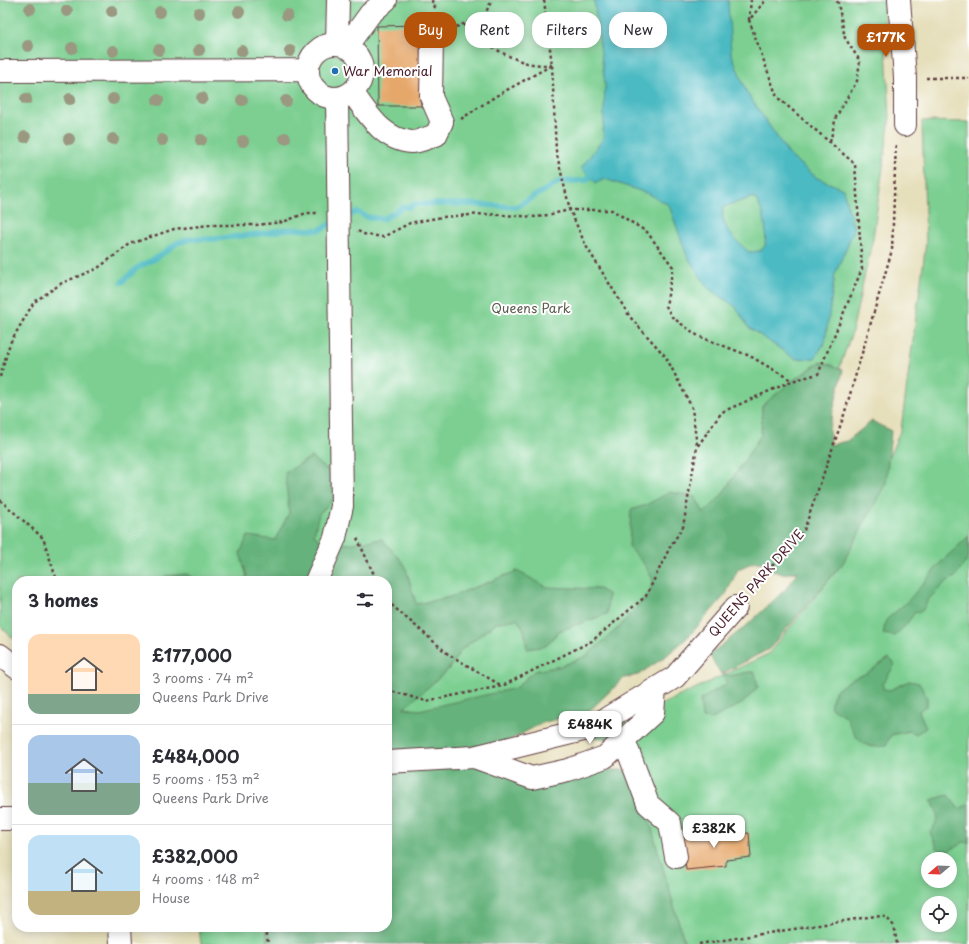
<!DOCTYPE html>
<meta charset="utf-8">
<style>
:root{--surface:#fff;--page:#f7f7f7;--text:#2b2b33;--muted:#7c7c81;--line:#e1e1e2;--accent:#b45309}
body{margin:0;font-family:"Playpen Sans",sans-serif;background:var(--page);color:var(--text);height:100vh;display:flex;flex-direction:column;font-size:15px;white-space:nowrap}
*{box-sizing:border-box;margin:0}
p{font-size:13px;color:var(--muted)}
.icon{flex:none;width:22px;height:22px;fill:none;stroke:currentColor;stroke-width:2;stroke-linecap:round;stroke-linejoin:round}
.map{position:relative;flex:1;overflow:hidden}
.sheet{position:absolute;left:12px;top:576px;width:380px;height:356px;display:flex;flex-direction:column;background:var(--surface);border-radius:16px;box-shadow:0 2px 10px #0003}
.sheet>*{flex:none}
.hud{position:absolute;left:404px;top:12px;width:380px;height:36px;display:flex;gap:8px}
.needle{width:26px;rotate:251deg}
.fabs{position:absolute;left:921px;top:852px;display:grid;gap:8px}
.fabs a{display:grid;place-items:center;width:36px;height:36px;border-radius:50%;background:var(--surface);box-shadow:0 2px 10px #0003;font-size:20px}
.price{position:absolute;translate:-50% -34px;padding:0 9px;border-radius:8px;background:#fff;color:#222;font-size:13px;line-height:26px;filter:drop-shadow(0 1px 2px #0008)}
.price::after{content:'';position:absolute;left:50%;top:24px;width:12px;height:9px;margin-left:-6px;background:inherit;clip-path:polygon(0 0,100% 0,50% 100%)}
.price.current{background:var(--accent);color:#fff}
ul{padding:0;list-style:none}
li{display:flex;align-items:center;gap:12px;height:100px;padding:0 16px}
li+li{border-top:1px solid var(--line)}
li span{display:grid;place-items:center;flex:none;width:112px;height:80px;border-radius:12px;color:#555}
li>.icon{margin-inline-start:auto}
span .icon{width:48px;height:48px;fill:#fffc;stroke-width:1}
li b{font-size:17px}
h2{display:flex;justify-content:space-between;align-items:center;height:48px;padding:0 16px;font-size:17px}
.chip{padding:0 14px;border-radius:16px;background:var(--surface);box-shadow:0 2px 10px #0003;font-size:14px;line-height:36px}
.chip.current{background:var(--accent);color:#fff}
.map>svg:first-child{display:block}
.green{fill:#7ccf91;stroke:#63775e;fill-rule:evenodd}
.forest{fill:#65b27b;stroke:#586853}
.water{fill:#4bbac2;stroke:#4a6c76;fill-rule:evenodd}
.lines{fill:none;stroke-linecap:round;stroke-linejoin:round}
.stream{stroke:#4bbac2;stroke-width:5.5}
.building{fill:#e6a76a}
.minor-casing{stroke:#613c41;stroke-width:24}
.path{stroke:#613c41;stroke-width:2.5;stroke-dasharray:3 3;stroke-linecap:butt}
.minor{stroke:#fff;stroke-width:22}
.minor-bridge-casing{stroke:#613c41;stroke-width:24;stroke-linecap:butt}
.minor-bridge{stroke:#fff;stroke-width:22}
.tree{fill:#9a9880}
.poi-dot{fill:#1f6fb2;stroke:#fff;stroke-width:1.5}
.labels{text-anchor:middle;stroke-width:4;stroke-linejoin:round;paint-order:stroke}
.poi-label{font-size:13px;fill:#4a1f2b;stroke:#fff;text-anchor:start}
.park-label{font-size:13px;fill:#5c5d4f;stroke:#fff}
.street-label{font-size:13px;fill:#4a1f2b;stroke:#fff}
</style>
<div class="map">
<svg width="969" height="944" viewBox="0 0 969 944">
<rect width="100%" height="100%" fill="#fff"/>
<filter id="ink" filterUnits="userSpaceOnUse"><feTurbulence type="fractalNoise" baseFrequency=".025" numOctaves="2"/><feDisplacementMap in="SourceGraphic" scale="8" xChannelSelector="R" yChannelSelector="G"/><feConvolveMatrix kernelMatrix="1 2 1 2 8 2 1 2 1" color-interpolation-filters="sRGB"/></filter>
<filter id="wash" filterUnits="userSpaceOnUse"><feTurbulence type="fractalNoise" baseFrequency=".012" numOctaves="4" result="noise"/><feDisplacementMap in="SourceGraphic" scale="16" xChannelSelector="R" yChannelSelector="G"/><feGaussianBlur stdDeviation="0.9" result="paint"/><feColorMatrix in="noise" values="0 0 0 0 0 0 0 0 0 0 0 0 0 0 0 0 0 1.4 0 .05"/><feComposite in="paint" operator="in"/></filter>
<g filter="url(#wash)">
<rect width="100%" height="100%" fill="#e6dfbb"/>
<path class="green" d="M0 0H883L890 117 873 238 852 332 831 392 704 604 387 753V581H17V642L0 626Z
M922 121 969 122V944H884L883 941V944H685L624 740 593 737 768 654 843 563 901 429 926 243ZM928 859H950V881H928ZM928 903H950V925H928Z
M199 927H266L268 944H201Z"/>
<path class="forest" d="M820 362 832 365 843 370 829 428 830 445 847 441 872 421 891 431 886 483 843 563 769 649 723 673 729 676 748 672H755L758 687 743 703 712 719 702 718 700 700 727 683 709 655 745 627 786 589 798 571C781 576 774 573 761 562H754L738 569 726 594 688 637 666 656 638 675 624 678 589 711 542 723 506 742 431 753 387 754V581H238L247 577 240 553 248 536 275 540 289 513 285 473 311 457 331 473 334 499 319 514 314 534 320 541 344 544 382 539 405 565 416 604 450 597 517 571 547 587 599 589 608 594 607 614 559 631 546 646 527 649 524 630 517 619 496 623 461 650 448 670 404 708 419 710 516 688 534 671 561 666 586 656 618 628 650 592 653 580 644 564 629 547 631 510 646 505 670 492 695 497 704 513 721 496 761 435 762 406 792 381Z
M969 536V556L963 566 955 577 946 582 929 599 922 611 915 612 906 625 894 636 883 634 886 620 908 601 942 561Z
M186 574 200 581H158L166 576Z
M889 658 895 664 883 684V689L890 690 909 681 919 683 927 697V705L919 711 926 728 916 734 910 731 891 735 886 745C864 753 852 735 847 717L830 707 835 691 850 680 867 673Z
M474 757 532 778 568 770H635L685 944H268L266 927H387V764Z
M948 795 959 809 969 804V843L964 842 949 851 938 850 930 832C940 819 939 814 931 800Z"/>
<path class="water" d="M594 0H728L731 53 747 93 790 156 817 178 843 189 854 230 835 274 825 342 815 358 795 359 748 327 736 307 708 288 687 256 669 205 649 194 605 179 596 183 581 168 603 139 605 84ZM754 197C765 213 767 227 765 246L760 251 749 252C735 240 720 227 723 207Z"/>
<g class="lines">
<path class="stream" d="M347 216 357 212 367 217 383 219 403 207H410L415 204H468L516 207 559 182 587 180 590 176
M122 282 137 268 158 257 177 243 191 239H215L266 233 287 229 319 230 331 224"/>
</g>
<g id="blocks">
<path class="building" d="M420 25 421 106H378L377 26Z
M726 830V835L749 833 751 857 726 860V866L686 870 682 834Z"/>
</g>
</g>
<g filter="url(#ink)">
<use href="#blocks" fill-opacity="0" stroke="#613c41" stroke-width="1"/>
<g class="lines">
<g class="minor-casing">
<path id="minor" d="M899 0 905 77V125
M337 44 338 0
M308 71a27 27 0 1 1 54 0a27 27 0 1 1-54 0Z
M346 47 370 14 386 0
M0 71 308 70
M352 92C368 114 382 140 412 142 419 142 429 137 436 135L442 122 431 97 432 40 437 28
M337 98 338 172
M316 581 335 538 342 506 339 261
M0 655 17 668
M624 740 648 804 670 823 676 857
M474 757 532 778 568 770 605 757 653 713 655 689
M387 762 474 757 591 728 675 677 736 607
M0 819H17
M120 927 121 944"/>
</g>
<path class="path" d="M432 0 433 5 436 8
M544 0 552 65 556 151 570 210 586 246 630 317 666 357 692 408 697 446
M749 20 751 0
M464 25C482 41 503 56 527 63 535 65 544 65 552 65
M456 27 484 16 492 0
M926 78H969
M461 119 496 96 552 65
M830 142 836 117 857 81 860 61 845 38 838 3 836 0
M358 231 363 234 383 237 410 223 442 217 484 214 538 217 570 210H612L647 232 673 267 666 306 672 317 698 336 750 356 791 380
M0 377 10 343 34 302 62 283 98 268 130 244 174 229 210 225H256L283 222 306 213H318
M0 500 43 538 57 581
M357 538 377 581
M748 593 804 530 844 415 892 250 896 142
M387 601 448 654 502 686
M387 690 426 701 502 686 592 641 646 596 670 547 683 527 697 447 722 412 792 381 818 374 862 269 855 164 777 97 749 20 766 0
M266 927 268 944
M699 944 875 916 886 917 894 926 897 944"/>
<use href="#minor" class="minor"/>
<g class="minor-bridge-casing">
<path id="minor-bridge" d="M338 172 339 261"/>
</g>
<use href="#minor-bridge" class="minor-bridge"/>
</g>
<g class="tree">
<circle cx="30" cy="9" r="6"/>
<circle cx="67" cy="11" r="6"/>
<circle cx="112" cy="11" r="6"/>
<circle cx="160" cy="12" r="6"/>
<circle cx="239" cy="12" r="6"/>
<circle cx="199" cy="13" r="6"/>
<circle cx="287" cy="15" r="6"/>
<circle cx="28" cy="46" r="6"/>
<circle cx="72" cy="48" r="6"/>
<circle cx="159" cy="50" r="6"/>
<circle cx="199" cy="50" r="6"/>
<circle cx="113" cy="51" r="6"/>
<circle cx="242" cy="51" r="6"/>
<circle cx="290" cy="51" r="6"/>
<circle cx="202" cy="98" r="6"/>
<circle cx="26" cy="99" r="6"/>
<circle cx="70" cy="99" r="6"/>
<circle cx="113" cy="99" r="6"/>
<circle cx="158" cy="100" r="6"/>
<circle cx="242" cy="100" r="6"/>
<circle cx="286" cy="101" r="6"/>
<circle cx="25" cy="137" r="6"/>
<circle cx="285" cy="138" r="6"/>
<circle cx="69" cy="139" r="6"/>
<circle cx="113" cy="139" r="6"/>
<circle cx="162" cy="140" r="6"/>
<circle cx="201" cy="140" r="6"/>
<circle cx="243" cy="141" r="6"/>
</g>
</g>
<circle class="poi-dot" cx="335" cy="71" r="4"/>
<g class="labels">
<g class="poi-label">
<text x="343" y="76">War Memorial</text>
</g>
<g class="park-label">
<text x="531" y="313">Queens Park</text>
</g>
<g class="street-label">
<text transform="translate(756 583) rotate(-49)" y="5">QUEENS PARK DRIVE</text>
</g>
</g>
</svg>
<div class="fabs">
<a><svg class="needle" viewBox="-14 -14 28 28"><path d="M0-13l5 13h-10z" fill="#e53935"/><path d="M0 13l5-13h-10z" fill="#7c7c81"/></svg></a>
<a><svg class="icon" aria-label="locate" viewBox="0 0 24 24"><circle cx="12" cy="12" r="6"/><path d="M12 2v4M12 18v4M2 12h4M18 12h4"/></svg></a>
</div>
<b class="price current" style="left:886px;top:58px">£177K</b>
<b class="price" style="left:590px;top:745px">£484K</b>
<b class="price" style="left:714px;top:849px">£382K</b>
<div class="hud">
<a class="chip current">Buy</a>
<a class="chip">Rent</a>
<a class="chip">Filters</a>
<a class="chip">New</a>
</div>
<section class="sheet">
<h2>3 homes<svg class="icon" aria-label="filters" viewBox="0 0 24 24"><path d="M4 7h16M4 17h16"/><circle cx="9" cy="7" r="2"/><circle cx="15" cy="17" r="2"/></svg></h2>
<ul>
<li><span style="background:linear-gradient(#ffd9b3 75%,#7fa58c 0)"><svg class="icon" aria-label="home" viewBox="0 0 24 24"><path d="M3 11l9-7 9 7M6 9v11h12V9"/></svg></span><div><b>£177,000</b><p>3 rooms · 74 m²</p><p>Queens Park Drive</p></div></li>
<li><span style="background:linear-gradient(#a9c7e8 60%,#7fa58c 0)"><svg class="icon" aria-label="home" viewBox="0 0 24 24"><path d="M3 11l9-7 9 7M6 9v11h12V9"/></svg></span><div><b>£484,000</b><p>5 rooms · 153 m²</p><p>Queens Park Drive</p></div></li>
<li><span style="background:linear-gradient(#bfe0f5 70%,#c2b280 0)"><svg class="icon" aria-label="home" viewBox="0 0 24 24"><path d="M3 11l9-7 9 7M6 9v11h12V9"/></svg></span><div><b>£382,000</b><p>4 rooms · 148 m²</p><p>House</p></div></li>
</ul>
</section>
</div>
